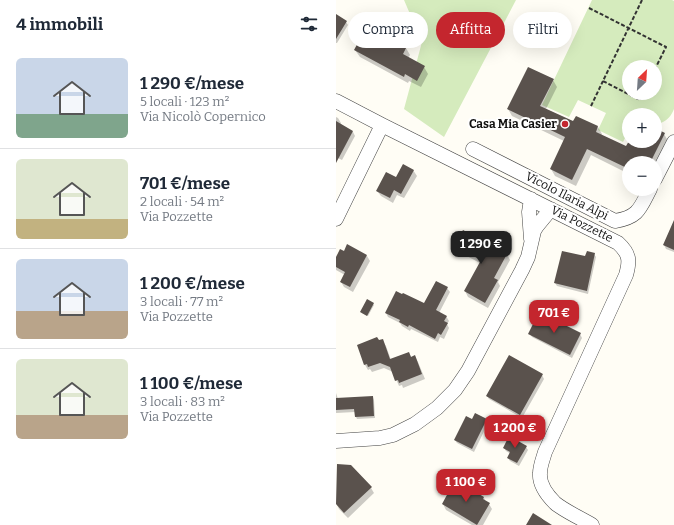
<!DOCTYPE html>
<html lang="it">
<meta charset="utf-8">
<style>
:root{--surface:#fff;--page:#f2f2f3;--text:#1f2937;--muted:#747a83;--line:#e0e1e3;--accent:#c4262e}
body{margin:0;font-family:Bitter,serif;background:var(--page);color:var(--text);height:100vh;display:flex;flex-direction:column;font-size:15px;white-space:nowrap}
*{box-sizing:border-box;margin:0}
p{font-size:13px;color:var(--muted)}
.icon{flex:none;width:22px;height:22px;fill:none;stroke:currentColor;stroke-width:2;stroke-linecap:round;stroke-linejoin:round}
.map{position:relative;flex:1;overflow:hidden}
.side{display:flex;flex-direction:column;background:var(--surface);width:336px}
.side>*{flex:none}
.top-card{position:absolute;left:12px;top:12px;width:266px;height:36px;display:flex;gap:8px}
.needle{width:26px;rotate:25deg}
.fabs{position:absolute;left:286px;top:60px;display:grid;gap:8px}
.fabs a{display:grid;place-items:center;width:40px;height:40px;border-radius:50%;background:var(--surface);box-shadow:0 4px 16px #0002;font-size:20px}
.price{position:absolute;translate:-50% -34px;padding:0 9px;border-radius:8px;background:var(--accent);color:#fff;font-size:13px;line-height:26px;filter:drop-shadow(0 1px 2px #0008)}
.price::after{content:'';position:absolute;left:50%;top:24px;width:12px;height:9px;margin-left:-6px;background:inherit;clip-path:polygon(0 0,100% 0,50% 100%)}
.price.on{background:#222;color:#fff}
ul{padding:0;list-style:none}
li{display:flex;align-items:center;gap:12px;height:100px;padding:0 16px}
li+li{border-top:1px solid var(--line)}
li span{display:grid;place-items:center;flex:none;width:112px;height:80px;border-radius:6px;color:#555}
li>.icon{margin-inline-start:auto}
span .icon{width:48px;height:48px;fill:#fffc;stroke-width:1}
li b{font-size:17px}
h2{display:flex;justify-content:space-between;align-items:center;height:48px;padding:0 16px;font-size:17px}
.pill{padding:0 14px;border-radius:18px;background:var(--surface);box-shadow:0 4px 16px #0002;font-size:14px;line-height:36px}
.pill.on{background:var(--accent);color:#fff}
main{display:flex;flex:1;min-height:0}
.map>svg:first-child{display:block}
.green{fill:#d5ebbd;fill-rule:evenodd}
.shadow{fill:#0003}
.building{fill:#5a524d}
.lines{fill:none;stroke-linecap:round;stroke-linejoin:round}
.minor-casing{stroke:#444;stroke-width:15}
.path{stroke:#333;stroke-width:2;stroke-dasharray:4 2;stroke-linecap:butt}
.minor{stroke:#fff;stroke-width:14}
.poi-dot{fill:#c4262e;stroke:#fff;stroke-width:1.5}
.labels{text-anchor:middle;stroke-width:4;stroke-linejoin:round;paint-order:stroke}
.poi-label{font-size:12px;font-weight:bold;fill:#111;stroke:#fff;text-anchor:end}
.street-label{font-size:12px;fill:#111;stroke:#fff}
</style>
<main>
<section class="side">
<h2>4 immobili<svg class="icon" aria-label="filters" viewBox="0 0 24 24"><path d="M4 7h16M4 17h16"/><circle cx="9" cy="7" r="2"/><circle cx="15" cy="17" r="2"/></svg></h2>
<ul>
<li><span style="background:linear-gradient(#c9d6e8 70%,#7fa58c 0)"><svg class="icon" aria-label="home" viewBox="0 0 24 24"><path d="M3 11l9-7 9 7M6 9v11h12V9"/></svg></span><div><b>1 290 €/mese</b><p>5 locali · 123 m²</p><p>Via Nicolò Copernico</p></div></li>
<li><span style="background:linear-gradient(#dfe7d0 75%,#c2b280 0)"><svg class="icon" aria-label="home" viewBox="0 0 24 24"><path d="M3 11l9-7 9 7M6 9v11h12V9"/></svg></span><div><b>701 €/mese</b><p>2 locali · 54 m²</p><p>Via Pozzette</p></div></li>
<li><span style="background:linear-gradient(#c9d6e8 65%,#b9a48a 0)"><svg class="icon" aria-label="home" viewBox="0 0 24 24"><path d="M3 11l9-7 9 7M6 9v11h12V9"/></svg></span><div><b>1 200 €/mese</b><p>3 locali · 77 m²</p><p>Via Pozzette</p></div></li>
<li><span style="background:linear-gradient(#dfe7d0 70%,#b9a48a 0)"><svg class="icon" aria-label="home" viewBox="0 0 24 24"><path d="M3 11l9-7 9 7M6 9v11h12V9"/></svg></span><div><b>1 100 €/mese</b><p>3 locali · 83 m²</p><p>Via Pozzette</p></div></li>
</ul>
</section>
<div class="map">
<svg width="338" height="525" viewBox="0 0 338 525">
<rect width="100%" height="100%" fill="#fffdf5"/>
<path class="green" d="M68 0H180L108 137 68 109 86 42Z
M256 0H336L338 1V109C335 116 332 120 325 123L319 120V115H310L303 111 301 115H293V130L287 142 262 130 270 113 242 100 233 117 206 105ZM293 67H319V93H293Z"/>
<path class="shadow" d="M0 21 10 22 12 25 1 43H0Z
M70 48 74 55 72 58 88 67 92 74 85 87 73 81 72 83 24 57 19 50Z
M217 80 221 87 210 109 237 122 262 127 266 134 265 136 290 148 294 141H319V129L328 134 332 141 319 168V163H293V174L255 155 240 186 219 176 215 169 228 141 176 116 172 109Z
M0 117 2 118 5 123 4 125 17 132 19 136 6 160 0 157Z
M77 170 81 176 68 198 61 195 57 203 45 196 41 191 60 178Z
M338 223V252L330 249 328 245Z
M120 246 171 254 174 260 162 282 164 286 152 308 132 297 129 291 144 263 123 252Z
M258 254 260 257 252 294 221 286 219 283 250 258Z
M31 256 34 261 17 292 8 287 5 282 9 275 0 270V259Z
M111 288 114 292 103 313 110 316 113 321 111 324 113 328 108 339 104 337 102 342 75 329 74 331 66 326 64 323 52 317 50 313 88 304Z
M37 304 38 305 32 316 26 313Z
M194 334H244L246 338 236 358 196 337Z
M46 340 50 346 55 360 73 353 75 357 79 356 82 362 89 379 67 388 66 385 63 386 57 372 48 368 36 372 34 369 32 370 29 365 22 345Z
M206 375 208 379 186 418 153 399 151 396Z
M0 393 2 399 37 397 38 400 39 418 21 419 20 417 19 412 0 413Z
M150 420 152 423 138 452 121 443 119 440Z
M190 447 192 450 183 466 174 461 172 458 175 454 170 451 168 448Z
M35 488 38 493 12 518 3 509 0 503Z
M148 498 150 502 153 504 156 509 147 525H136L110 510 107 504Z"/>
<path class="building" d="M0 14 11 21 0 39Z
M31 26 70 48 67 54 89 66 81 81 69 74 68 77 18 50Z
M192 67 218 79 204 106 237 121 240 116 262 126 260 132 290 146 293 141H319V128L329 133 314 163H293V169L251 149 236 180 214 169 229 137 171 109Z
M0 121 17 131 0 163Z
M67 164 78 170 65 194 58 190 54 198 40 191 50 172 60 177Z
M338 220V250L327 245Z
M127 230 171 254 158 278 162 280 149 303 128 291 145 260 118 246Z
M11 244 31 255 14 287 4 282 9 272 0 267V257L4 249 8 251Z
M226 251 249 256 251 251 259 253 251 291 218 283Z
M100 281 112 287 100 310 111 316 108 321 112 323 105 335 102 333 99 339 73 325 72 327 63 322 64 320 49 313 60 291 66 294 67 293 88 303Z
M31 299 38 303 31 316 24 312Z
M203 312 245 333 234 355 192 334Z
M41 337 43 340 47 339 54 359 73 352 75 357 79 355 86 374 63 383 62 380 59 381 54 367 44 363 32 367 31 364 28 365 21 345Z
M173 355 207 374 184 415 150 396Z
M37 396 38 416 19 417 18 409 0 410V398Z
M139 413 151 419 136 449 118 440 130 416 136 419Z
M173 436 191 446 181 463 171 458 174 452 167 448Z
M1 464 15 465 36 487 8 513 0 504Z
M118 482 125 486 126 484 148 497 147 499 154 503 141 525 106 504Z
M197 513 216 525H190Z"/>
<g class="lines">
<g class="minor-casing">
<path id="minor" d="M0 101 46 125 282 243C294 254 294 261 290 275L209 452C207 459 204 466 204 473 203 484 211 495 219 503 227 510 246 519 256 525
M137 149 279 221C303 217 304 208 314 189
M319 179 338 142
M195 199 193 212 195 239
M0 219 46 125
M0 441 44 438 57 435 79 424 101 408 119 390 132 371 186 270 192 257 198 231 201 226 215 209"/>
</g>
<path class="path" d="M306 0 267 81 304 100 307 93
M253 8 330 47 319 69
M255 106 267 81"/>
<use href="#minor" class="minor"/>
</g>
<circle class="poi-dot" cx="229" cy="124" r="4"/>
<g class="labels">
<g class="poi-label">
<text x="221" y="128">Casa Mia Casier</text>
</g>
<g class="street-label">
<text transform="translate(231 196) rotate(27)" y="4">Vicolo Ilaria Alpi</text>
<text transform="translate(246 224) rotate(26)" y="4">Via Pozzette</text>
</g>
</g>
</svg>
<div class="fabs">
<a><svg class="needle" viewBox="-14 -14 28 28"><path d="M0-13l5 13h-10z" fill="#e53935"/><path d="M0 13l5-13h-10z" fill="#747a83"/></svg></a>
<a>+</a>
<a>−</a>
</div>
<b class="price on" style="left:145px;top:265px">1 290 €</b>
<b class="price" style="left:218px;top:334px">701 €</b>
<b class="price" style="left:179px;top:449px">1 200 €</b>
<b class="price" style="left:130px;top:503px">1 100 €</b>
<div class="top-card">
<a class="pill">Compra</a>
<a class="pill on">Affitta</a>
<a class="pill">Filtri</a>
</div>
</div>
</main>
